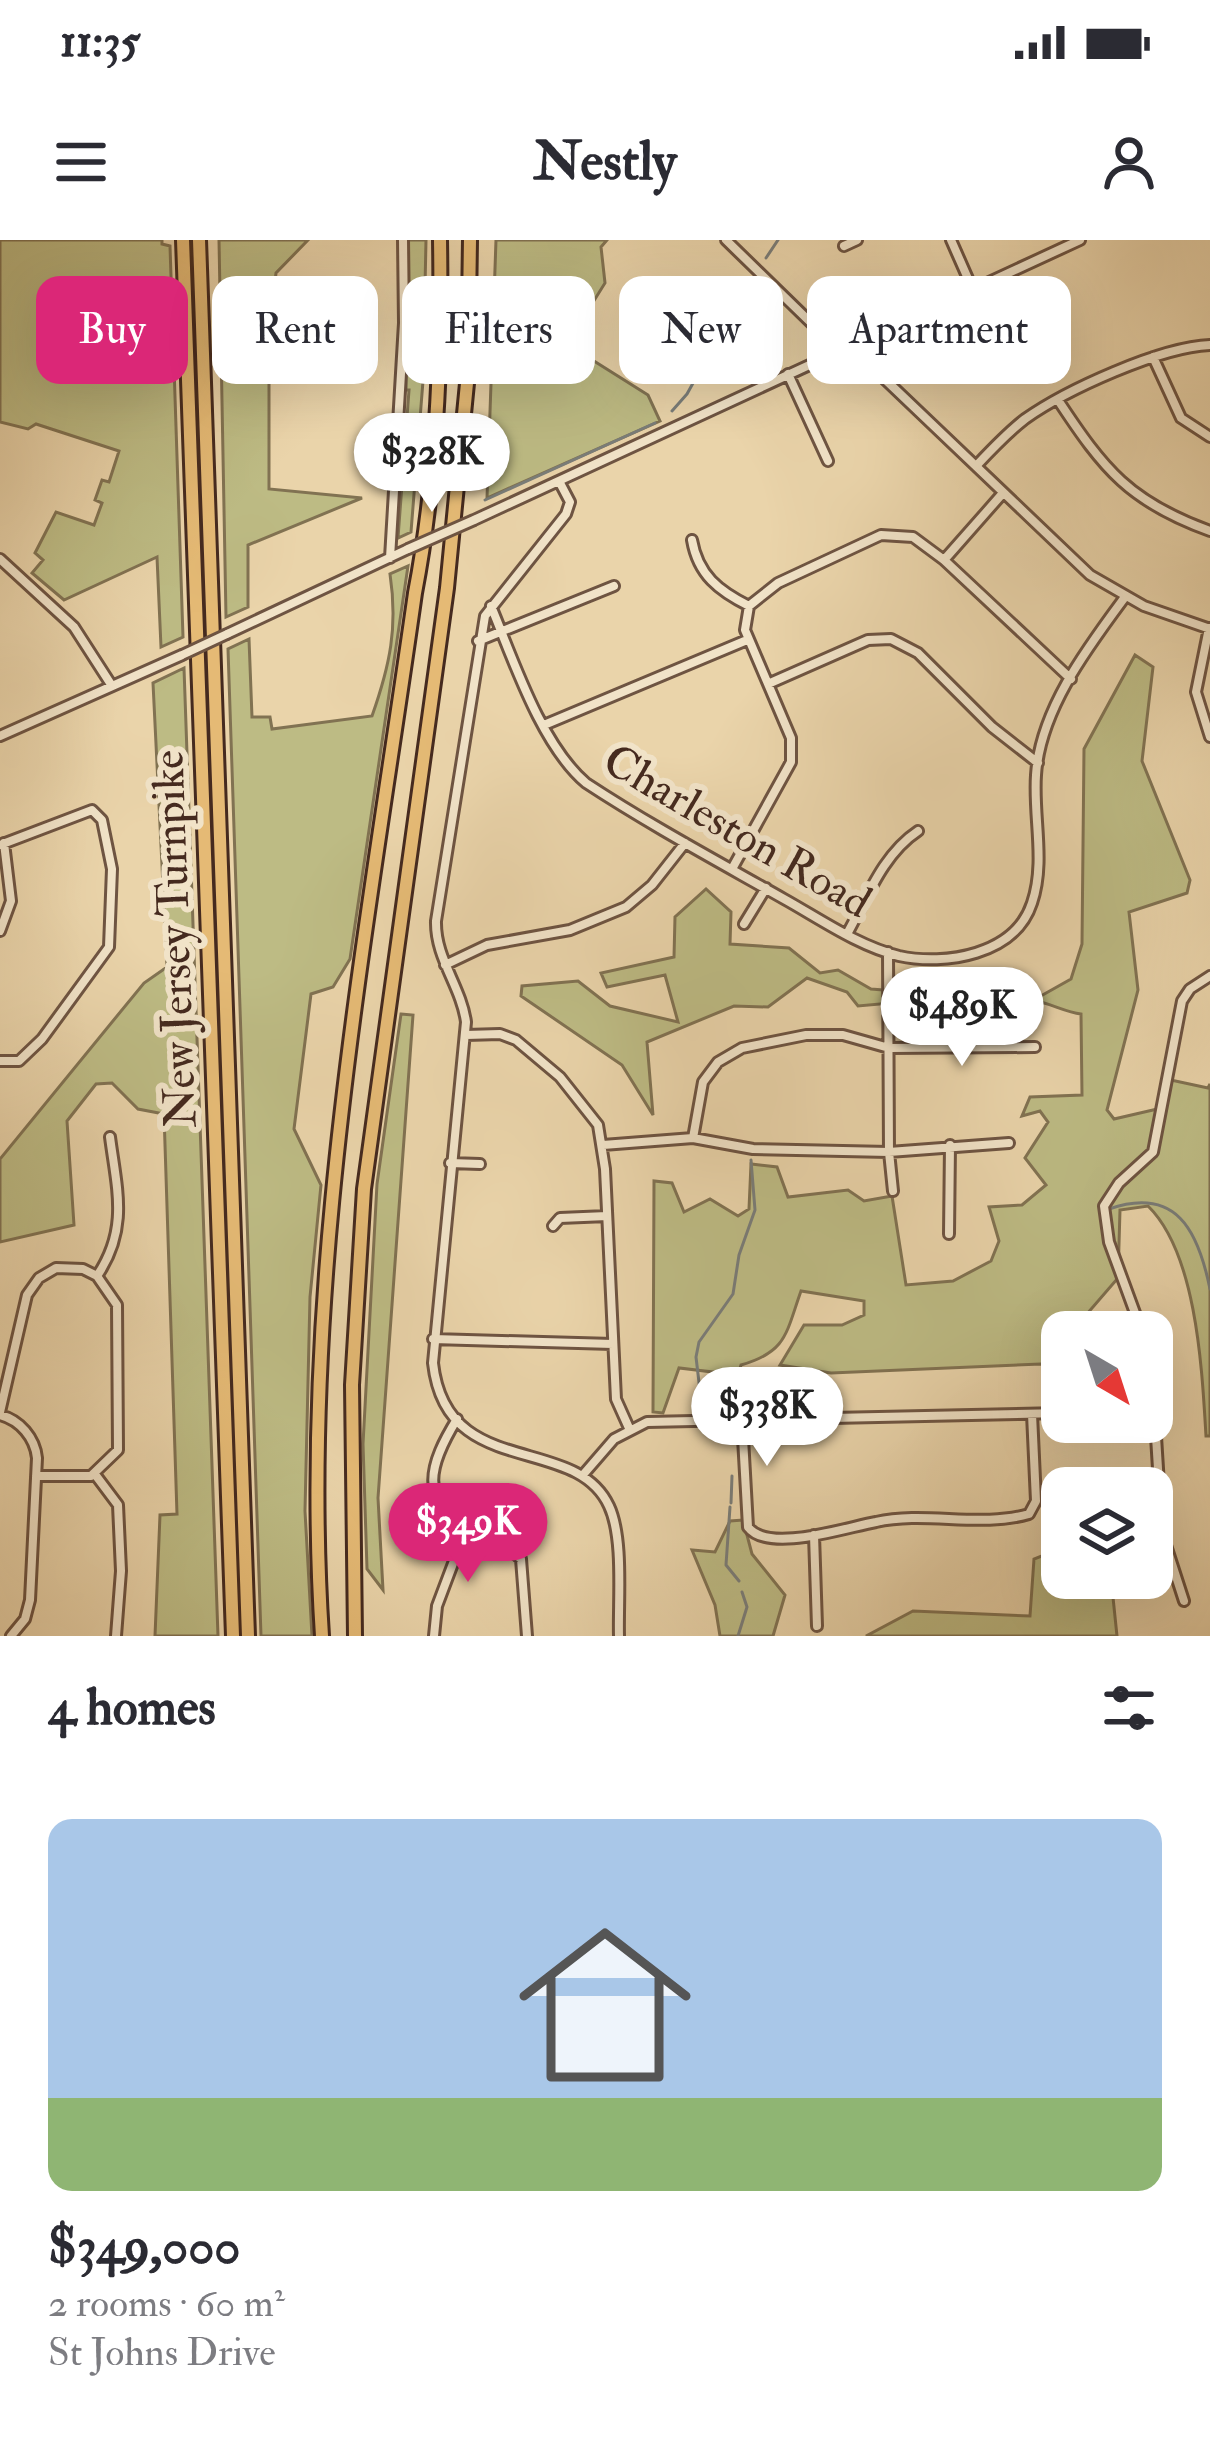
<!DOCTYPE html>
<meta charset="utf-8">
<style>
:root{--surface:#fff;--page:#f7f7f7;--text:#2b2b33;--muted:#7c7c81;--line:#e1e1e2;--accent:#db2777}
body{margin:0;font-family:"IM FELL Double Pica",serif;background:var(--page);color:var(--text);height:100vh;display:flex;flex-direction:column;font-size:45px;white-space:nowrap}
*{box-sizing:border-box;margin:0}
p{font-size:39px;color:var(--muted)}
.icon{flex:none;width:66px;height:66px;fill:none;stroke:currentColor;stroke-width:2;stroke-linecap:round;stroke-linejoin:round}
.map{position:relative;height:1396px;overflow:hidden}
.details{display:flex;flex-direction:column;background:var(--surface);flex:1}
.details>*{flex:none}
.top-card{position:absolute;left:36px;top:36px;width:1140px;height:108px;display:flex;gap:24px}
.needle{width:78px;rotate:141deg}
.buttons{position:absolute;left:1041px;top:1071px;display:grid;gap:24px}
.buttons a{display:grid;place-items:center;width:132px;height:132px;border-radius:24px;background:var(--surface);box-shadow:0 12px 48px #0002;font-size:60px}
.price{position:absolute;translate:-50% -102px;padding:0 27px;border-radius:42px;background:#fff;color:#222;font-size:39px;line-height:78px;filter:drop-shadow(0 3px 6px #0008)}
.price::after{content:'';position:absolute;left:50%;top:72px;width:36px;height:27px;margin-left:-18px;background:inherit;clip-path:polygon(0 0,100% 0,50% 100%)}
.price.on{background:var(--accent);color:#fff}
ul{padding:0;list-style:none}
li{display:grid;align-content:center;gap:24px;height:636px;padding:0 48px}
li+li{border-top:3px solid var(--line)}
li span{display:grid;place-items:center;height:372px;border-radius:24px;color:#555}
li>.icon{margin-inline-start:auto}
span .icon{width:216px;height:216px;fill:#fffc;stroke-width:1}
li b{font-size:51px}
h2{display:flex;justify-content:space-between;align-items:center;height:144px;padding:0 48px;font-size:51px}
.chip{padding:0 42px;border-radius:24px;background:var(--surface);box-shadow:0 12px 48px #0002;font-size:42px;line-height:108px}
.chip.on{background:var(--accent);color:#fff}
.status{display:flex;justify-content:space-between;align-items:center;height:84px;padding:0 60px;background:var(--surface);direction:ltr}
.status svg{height:33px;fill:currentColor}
header{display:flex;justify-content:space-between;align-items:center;height:156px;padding:0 48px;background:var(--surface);font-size:54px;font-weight:700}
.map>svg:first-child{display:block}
.green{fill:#bdbb84;stroke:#817252;stroke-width:3}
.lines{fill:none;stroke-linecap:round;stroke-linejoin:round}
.stream{stroke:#7a7d79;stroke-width:3}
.minor-casing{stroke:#6e5442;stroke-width:14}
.highway-casing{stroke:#452a1f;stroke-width:18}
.minor{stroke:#f1e3c8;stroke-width:8}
.highway{stroke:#e5ba75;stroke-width:12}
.minor-bridge-casing{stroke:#6e5442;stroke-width:14;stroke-linecap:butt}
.minor-bridge{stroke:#f1e3c8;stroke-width:8}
.labels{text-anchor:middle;stroke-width:12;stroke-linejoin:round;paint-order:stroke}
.street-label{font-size:45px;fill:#452a1f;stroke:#f1e3c8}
</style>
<div class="status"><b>11:35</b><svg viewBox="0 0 49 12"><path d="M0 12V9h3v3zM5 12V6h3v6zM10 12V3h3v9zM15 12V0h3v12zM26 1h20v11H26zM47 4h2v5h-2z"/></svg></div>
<header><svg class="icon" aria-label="menu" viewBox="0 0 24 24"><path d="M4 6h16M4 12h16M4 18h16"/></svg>Nestly<svg class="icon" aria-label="person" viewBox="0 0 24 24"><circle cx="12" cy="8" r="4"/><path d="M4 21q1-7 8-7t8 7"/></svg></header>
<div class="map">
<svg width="1210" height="1396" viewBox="0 0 1210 1396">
<rect width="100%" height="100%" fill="#ead4aa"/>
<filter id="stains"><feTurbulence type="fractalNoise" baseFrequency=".00167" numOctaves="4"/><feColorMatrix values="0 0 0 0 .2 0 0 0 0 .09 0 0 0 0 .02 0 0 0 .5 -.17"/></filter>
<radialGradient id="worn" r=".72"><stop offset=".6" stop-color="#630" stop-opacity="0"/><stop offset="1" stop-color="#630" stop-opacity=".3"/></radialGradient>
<path class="green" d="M0 0H162V4L170 6 183 397 161 407 157 317 64 360 32 333 43 320 35 313 56 272 94 285 102 263 95 260 102 240 109 242 119 211 36 184 28 189 0 182Z
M219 0H308L276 33 269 92V249L362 258 248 305V367L226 377Z
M402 0H426L423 141 411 292 398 298 409 150H406Z
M496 0H607L601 7 605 43 567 104 648 155 660 181 487 258Z
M408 326 350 719 333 747 311 754 294 889 321 945 310 1057 305 1271 312 1396H261L228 409 249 399 252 477H270L272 489 372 476C390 425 398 387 390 334Z
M1135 415 1153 427 1142 521 1190 640 1187 653 1129 672 1138 750 1107 870 1114 879 1166 867 1171 840 1208 848 1210 844V1196H1206C1202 1130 1197 1014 1148 966L1120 970 1118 1038 1086 1075V1092H1062V1130L1041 1124 831 1133 780 1125 804 1085H842L864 1075V1061L801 1051C786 1093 787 1112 741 1125L738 1135 679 1128 663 1173 653 1172 654 941 672 943 684 972 710 959 738 976 749 969 751 924 777 927 788 957 848 950 864 961 892 956 906 1045 953 1041 991 1021 999 1001 989 967 1022 965 1046 945 1025 918 1048 882 1040 871 1022 876 1030 857 1082 855 1081 774C1065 772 1050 763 1035 761 1007 758 976 766 948 770L947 802 922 801 918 767 913 761 858 766 847 752 807 738 768 767 734 766 647 802 653 875 622 825 521 756 522 746 578 741 610 766 678 782 665 735 607 747 601 733 674 717 675 677 706 649 731 672 730 704 789 708 820 733 838 730 871 749 934 754 1039 757 1071 739 1082 704 1084 509Z
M184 428 218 1396H155L160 1275 177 1274 164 874 138 869 112 843 96 844 67 881 74 985 0 1002V919L144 743 167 727 153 443Z
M401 774 413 775 378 1258 383 1350 367 1329 363 1204 377 944Z
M743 1280 752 1314 785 1355 773 1396H720L715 1365 692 1310 715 1312 730 1281Z
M1062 1308V1338H1111L1117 1396H866L913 1371 1030 1376 1034 1319Z"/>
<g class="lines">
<path class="stream" d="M766 18 778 0
M672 171 687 154 703 125 706 98 734 54 750 40
M485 260 655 183
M1109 969C1176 946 1198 990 1210 1049
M700 1151 696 1117 699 1102 733 1054 739 1015 755 970 751 920
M731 1263 732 1236
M730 1267 726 1325 739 1341
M738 1396 747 1367 742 1352"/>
<g class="minor-casing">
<path id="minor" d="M726 0 840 111
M951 0 973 50
M844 6 857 0
M850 106 1090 335 1144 366 1210 389
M1153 117 1181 178 1210 197
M788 134 828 221
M1058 160C1104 230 1130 262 1210 291
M977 225C992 209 1007 193 1025 179 1066 150 1160 107 1210 105
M559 241 570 262 566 274 485 376 436 681C435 718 461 746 466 782L433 1123C446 1242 575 1192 609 1266 624 1298 618 1360 619 1396
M474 280 1080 0
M692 300C698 335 719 351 749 366
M390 318 404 83 403 0
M0 319 74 387 112 446
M944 320 1003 253
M491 366C513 419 541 505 586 543 650 585 717 621 784 659 820 679 858 706 899 716 945 726 1015 715 1032 663 1046 622 1033 577 1036 535 1040 470 1088 407 1125 357
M1209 388 1196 452 1210 497
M227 394 408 309
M478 401 614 346
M768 444 868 400 891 399 918 413 992 487 1038 523
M544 485 747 400
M0 496 182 415
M0 605 92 570 102 580 112 629 109 707 42 799 19 821H0
M732 629 791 522V498L745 390 749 366 778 343 881 295 913 297 944 320 1071 439
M744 684 766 648
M0 691 11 661 4 603
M847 694C867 658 883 614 918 591
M888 712 889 912 893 951
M445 725 487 705 570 690 626 667 652 645 685 603
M466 795 500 794 516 800 560 837 598 885 605 929 616 1159 629 1188
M693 898 703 842 718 822 742 808 806 795H843L889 808 1035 807
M603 905 693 898 753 909 889 912 1009 903
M450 923 480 924
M553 986 560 978 607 976
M949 994 950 905
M97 1036C129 989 117 950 110 897
M1142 1092 1109 1002 1104 966 1119 943 1153 912 1182 761 1190 749 1210 736
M433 1099 613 1104
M1152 1132 1162 1293 1184 1361
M0 1172 27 1055 39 1038 56 1028 83 1029 97 1036 117 1065 118 1210 91 1236H36
M0 1175C20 1180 35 1198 37 1218L30 1360 25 1379 11 1396
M457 1179C430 1223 416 1261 471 1291 488 1300 507 1306 521 1319L527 1396
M742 1180 748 1287C768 1314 847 1287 876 1282 925 1271 981 1288 1029 1274L1036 1261 1032 1174
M94 1233 118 1265 121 1331 116 1396
M582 1236 614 1199 647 1182 1062 1173
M814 1295 817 1386
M434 1396 437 1366 466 1289"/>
</g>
<g class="highway-casing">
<path id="highway" d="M183 0 233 1396
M199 0 248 1396
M322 1396C299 1045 366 700 415 353 437 238 442 118 440 0
M355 1396 352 1145 364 949 447 348 468 133 470 0"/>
</g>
<use href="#minor" class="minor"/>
<use href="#highway" class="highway"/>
<g class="minor-bridge-casing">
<path id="minor-bridge" d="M408 309 474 280
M182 415 227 394"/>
</g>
<use href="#minor-bridge" class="minor-bridge"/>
</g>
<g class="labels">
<g class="street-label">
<text transform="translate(738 590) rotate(30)" y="16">Charleston Road</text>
<text transform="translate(173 699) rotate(-92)" y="16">New Jersey Turnpike</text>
</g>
</g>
<rect width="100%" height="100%" filter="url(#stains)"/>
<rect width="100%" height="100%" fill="url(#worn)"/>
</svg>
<div class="buttons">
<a><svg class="needle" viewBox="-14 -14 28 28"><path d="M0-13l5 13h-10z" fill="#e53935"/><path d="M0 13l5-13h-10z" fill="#7c7c81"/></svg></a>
<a><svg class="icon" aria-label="layers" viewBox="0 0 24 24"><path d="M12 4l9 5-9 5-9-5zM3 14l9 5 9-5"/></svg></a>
</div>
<b class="price" style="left:432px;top:275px">$328K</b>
<b class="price" style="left:962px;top:829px">$489K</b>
<b class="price" style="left:767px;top:1229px">$338K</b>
<b class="price on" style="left:468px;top:1345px">$349K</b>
<div class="top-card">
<a class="chip on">Buy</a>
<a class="chip">Rent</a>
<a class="chip">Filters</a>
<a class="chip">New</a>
<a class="chip">Apartment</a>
</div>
</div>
<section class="details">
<h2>4 homes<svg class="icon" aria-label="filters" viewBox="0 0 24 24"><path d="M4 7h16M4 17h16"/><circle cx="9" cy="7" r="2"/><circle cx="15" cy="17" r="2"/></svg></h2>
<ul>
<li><span style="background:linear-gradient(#a9c7e8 75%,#8fb573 0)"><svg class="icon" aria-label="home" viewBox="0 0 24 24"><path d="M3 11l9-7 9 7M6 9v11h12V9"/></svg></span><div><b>$349,000</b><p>2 rooms · 60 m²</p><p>St Johns Drive</p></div></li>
</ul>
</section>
